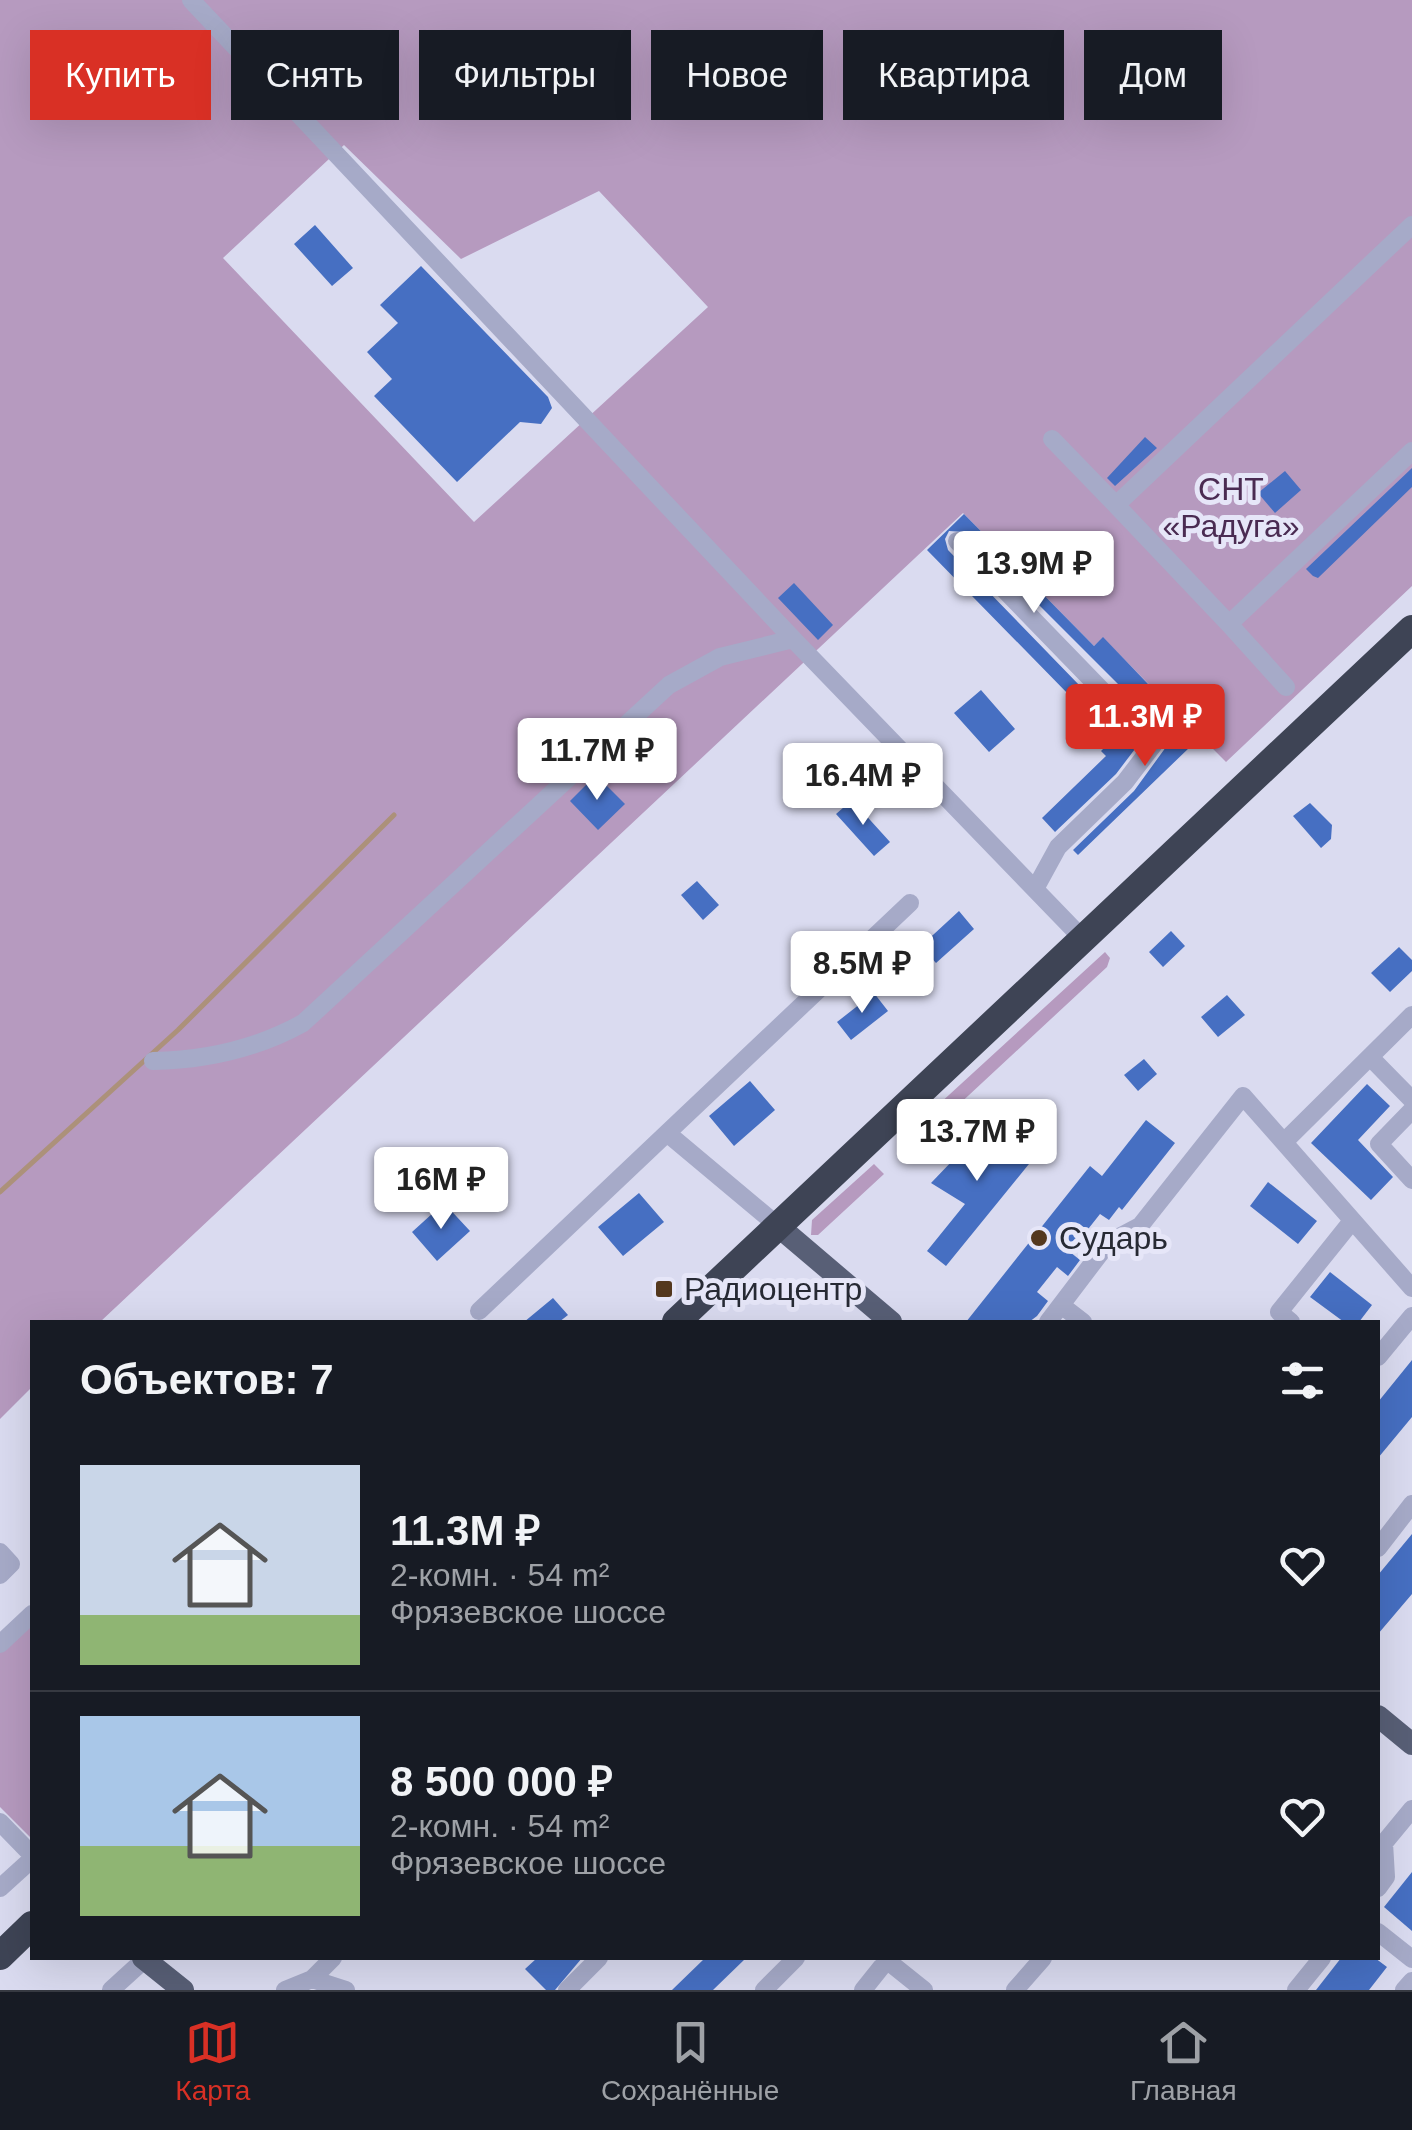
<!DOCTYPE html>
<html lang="ru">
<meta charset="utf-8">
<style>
:root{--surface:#171b24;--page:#20242c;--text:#f1f3f6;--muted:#9ea1a6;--line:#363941;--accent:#d93025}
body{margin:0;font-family:Arial,sans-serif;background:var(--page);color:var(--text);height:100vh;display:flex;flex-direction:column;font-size:38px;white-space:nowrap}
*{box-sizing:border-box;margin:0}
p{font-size:32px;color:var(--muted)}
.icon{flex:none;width:55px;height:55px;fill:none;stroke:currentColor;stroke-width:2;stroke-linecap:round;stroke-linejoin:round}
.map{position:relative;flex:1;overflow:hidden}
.sheet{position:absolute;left:30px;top:1320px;width:1350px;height:640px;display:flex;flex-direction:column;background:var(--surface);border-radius:0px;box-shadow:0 10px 40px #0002}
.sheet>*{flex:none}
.hud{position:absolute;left:30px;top:30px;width:1352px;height:90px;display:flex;gap:20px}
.price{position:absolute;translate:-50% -85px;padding:0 22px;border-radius:10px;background:#fff;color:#222;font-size:32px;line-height:65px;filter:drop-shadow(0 2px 5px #0008)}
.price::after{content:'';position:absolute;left:50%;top:60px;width:30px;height:22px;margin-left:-15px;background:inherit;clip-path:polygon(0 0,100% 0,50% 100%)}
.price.current{background:var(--accent);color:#fff}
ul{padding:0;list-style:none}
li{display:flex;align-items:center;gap:30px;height:250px;padding:0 50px}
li+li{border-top:2px solid var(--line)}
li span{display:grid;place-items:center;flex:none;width:280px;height:200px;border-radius:0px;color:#555}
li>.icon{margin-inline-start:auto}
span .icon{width:120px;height:120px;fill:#fffc;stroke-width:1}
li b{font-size:42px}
h2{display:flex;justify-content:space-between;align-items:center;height:120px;padding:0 50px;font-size:42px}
.chip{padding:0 35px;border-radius:0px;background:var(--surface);box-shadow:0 10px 40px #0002;font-size:35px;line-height:90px}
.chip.current{background:var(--accent);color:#fff}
.menu{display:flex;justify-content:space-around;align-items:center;height:140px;border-top:2px solid var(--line);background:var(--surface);font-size:28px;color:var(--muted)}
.menu a{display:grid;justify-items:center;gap:5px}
.menu .current{color:var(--accent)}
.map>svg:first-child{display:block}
.green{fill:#b69abf;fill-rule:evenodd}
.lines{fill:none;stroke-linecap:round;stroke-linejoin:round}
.stream{stroke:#ac917a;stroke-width:5}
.building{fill:#466fc2}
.minor{stroke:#a6aac8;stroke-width:18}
.major{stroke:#585f76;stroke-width:22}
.highway{stroke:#3e4455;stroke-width:28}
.poi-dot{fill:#54381e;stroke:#e6e6f8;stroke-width:4}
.labels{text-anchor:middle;stroke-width:10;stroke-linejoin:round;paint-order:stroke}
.park-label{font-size:32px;fill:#4a2b52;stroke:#e6e6f8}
.poi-label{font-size:32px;fill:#272a34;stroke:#e6e6f8;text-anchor:start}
</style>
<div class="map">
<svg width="1412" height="1990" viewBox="0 0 1412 1990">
<rect width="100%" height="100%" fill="#dadbf0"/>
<path class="green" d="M0 0H1412V586L1226 762 1103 638 1094 646 963 513 100 1322H32V1387L0 1419ZM344 145 461 259 599 191 708 307 474 522 223 258Z
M1105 952 1110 958 1107 967 912 1148 902 1138Z
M874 1164 884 1174 818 1235H811L812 1220Z
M32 1614V1839L0 1807V1644Z"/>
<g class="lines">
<path class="stream" d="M0 1192 178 1030 394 815"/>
</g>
<path class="building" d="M315 225 353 268 332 286 294 244Z
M421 266 548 397 552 408 541 424 520 422 457 482 374 396 392 379 367 352 398 323 380 305Z
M1145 437 1157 448 1115 486 1107 478Z
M1412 468V487L1318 578 1313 576 1306 569Z
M1285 471 1301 490 1275 513 1258 493Z
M964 514 1094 646 1103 637 1150 686 1135 701 966 532 949 531 945 539 948 550 1081 687 1071 697 927 550Z
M794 583 833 625 818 640 778 598Z
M981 690 1015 729 989 752 954 713Z
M1143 699 1190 747 1078 855 1073 850 1134 791 1166 747 1163 735 1135 706Z
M1115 722 1138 745 1116 774 1055 832 1042 818 1106 756 1101 751 1113 739 1105 731Z
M596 775 625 804 598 830 570 801Z
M852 800 890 842 874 856 836 814Z
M1310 803 1332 825 1331 839 1321 848 1293 816Z
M697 881 719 905 703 920 681 895Z
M959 911 974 929 936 963 921 946Z
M1171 931 1185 946 1163 967 1149 952Z
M1399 947 1412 960V971L1390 992 1371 973Z
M874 993 888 1011 851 1040 837 1022Z
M1227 995 1245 1015 1218 1037 1201 1017Z
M1144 1059 1157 1074 1138 1091 1124 1075Z
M750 1081 775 1110 734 1146 709 1116Z
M1367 1084 1390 1106 1358 1140 1393 1177 1371 1200 1311 1143Z
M992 1118 996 1128 1033 1159 946 1266 927 1251 965 1204 931 1183 977 1135 973 1123Z
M1146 1120 1175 1143 1122 1210 1119 1207 1109 1220 1100 1214 1070 1252 1080 1260 1068 1276 1057 1267 1037 1292 1048 1301 1037 1316 1029 1322H966L1090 1166 1102 1176Z
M1268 1182 1317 1221 1298 1244 1250 1206Z
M639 1193 664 1222 623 1256 598 1227Z
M444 1203 470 1231 437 1261 412 1232Z
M1330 1272 1372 1305 1359 1322H1344L1310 1297Z
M553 1298 568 1315 559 1322H524Z
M1412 1360V1417L1378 1458V1402Z
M1412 1534V1594L1378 1634V1575Z
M1412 1872V1931L1384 1907Z
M537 1958H582L555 1990H546L525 1969Z
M705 1958H746L713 1990H672Z
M1341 1958H1375L1387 1967 1369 1990H1316Z"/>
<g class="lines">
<path class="minor" d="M191 0 793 639 1082 938
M1412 225 1116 505 1229 624 1412 451
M1052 439 1116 505
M957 541 1154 744 1125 782 1058 847 1035 889
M1229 624 1286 687
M1370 1057 1412 1100
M153 1061C207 1060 256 1049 303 1023L669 685 720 657 793 639
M1412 1110 1379 1144 1412 1180
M667 1133 778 1226
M1284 1142 1412 1015
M1061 1305 1083 1322
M479 1311 910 903
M1048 1322 1108 1243 1140 1226 1243 1096 1412 1288
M1291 1322 1279 1312 1352 1221
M1378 1357 1412 1316
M1378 1548 1412 1504
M0 1552 11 1564 0 1575
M0 1644 32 1614
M0 1822 32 1855
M0 1888 32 1859
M1378 1888 1386 1877 1384 1843 1412 1809
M1378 1932 1412 1959
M884 1958 924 1990
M312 1979 346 1990
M111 1990 145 1959
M285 1990 312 1979 333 1958
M567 1990 599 1958
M764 1990 796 1958
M863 1990 887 1960
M1015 1990 1043 1958
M1296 1990 1322 1958
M1404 1990 1412 1981"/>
<path class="major" d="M778 1226 891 1322
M1378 1716 1412 1744
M143 1958 183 1990"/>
<path class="highway" d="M676 1322 1412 629
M0 1956 32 1925"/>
</g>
<g class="poi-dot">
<circle cx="1039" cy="1238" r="10"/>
<rect x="654" y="1279" width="20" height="20" rx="5"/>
</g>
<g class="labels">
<g class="park-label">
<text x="1231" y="500">СНТ<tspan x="1231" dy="37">«Радуга»</tspan></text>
</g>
<g class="poi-label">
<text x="1059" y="1249">Сударь</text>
<text x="684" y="1300">Радиоцентр</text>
</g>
</g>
</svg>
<b class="price" style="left:1034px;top:616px">13.9M ₽</b>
<b class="price current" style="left:1145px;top:769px">11.3M ₽</b>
<b class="price" style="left:597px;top:803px">11.7M ₽</b>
<b class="price" style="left:863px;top:828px">16.4M ₽</b>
<b class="price" style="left:862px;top:1016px">8.5M ₽</b>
<b class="price" style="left:977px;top:1184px">13.7M ₽</b>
<b class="price" style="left:441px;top:1232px">16M ₽</b>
<div class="hud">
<a class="chip current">Купить</a>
<a class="chip">Снять</a>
<a class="chip">Фильтры</a>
<a class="chip">Новое</a>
<a class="chip">Квартира</a>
<a class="chip">Дом</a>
</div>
<section class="sheet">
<h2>Объектов: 7<svg class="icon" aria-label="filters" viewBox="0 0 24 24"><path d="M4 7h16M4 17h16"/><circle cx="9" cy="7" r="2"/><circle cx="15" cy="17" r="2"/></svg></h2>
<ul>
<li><span style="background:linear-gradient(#c9d6e8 75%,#8fb573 0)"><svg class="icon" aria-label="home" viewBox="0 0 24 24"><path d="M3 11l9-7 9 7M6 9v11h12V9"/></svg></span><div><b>11.3M ₽</b><p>2-комн. · 54 m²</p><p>Фрязевское шоссе</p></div><svg class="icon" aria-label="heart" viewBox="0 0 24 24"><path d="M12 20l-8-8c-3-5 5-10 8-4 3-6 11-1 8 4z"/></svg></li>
<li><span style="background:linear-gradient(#a9c7e8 65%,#8fb573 0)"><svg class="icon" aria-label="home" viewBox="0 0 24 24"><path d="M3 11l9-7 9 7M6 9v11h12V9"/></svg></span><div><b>8 500 000 ₽</b><p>2-комн. · 54 m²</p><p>Фрязевское шоссе</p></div><svg class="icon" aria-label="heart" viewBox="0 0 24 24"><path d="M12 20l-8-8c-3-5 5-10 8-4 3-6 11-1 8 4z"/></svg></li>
</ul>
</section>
</div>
<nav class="menu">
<a class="current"><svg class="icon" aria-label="map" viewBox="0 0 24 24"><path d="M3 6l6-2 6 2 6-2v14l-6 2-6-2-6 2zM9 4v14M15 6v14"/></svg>Карта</a>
<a><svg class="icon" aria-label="saved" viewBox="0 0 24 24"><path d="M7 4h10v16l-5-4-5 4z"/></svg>Сохранённые</a>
<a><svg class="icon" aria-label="home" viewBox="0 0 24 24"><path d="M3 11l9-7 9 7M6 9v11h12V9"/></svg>Главная</a>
</nav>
